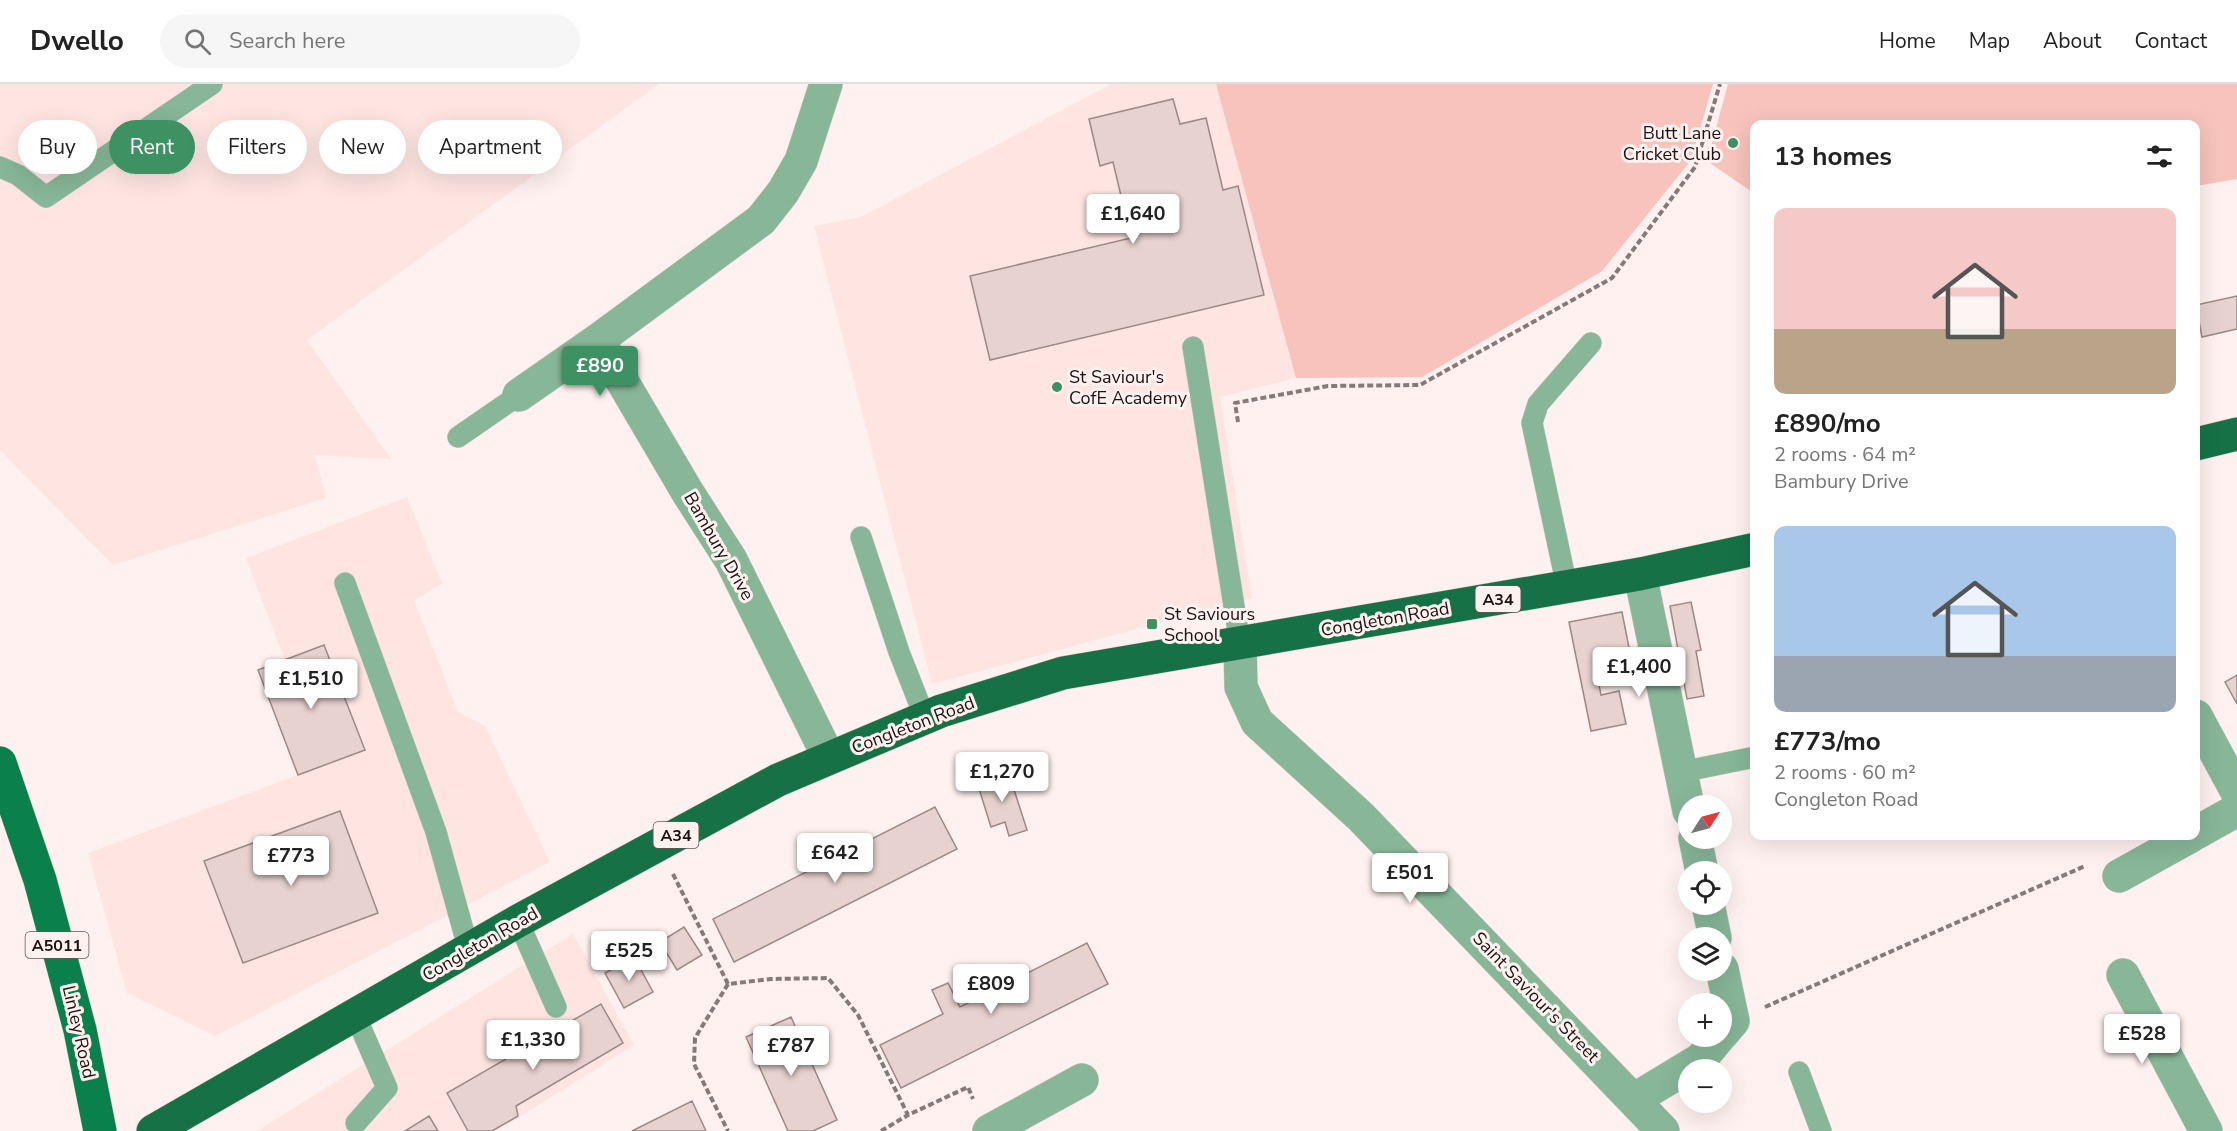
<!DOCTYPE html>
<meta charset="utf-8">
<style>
:root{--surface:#fff;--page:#f6f6f6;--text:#222;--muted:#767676;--line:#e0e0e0;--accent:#3e9163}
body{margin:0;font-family:"Nunito Sans",sans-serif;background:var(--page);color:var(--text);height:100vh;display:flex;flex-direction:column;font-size:22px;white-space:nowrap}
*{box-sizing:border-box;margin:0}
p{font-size:20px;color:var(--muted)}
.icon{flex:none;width:33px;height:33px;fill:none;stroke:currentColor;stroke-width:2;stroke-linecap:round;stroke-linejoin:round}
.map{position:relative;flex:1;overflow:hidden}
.drawer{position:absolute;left:1750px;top:36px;width:450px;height:720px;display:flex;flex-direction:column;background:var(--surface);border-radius:12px;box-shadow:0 6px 24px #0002}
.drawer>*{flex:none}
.hud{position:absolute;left:18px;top:36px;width:570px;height:54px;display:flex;gap:12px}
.needle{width:39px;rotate:54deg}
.controls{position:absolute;left:1678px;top:711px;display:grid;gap:12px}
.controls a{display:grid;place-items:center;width:54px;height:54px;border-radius:50%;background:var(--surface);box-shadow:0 6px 24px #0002;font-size:30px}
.price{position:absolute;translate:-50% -51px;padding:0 14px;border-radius:6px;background:#fff;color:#222;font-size:20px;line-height:39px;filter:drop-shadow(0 2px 3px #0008)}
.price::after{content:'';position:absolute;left:50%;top:36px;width:18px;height:14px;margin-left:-9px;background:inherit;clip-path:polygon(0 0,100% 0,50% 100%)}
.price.current{background:var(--accent);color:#fff}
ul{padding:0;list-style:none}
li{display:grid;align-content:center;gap:12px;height:318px;padding:0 24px}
li span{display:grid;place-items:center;height:186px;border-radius:12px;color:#555}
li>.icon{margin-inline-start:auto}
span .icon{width:108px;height:108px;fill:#fffc;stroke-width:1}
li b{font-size:26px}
h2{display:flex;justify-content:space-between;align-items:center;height:72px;padding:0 24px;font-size:26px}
.chip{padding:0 21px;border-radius:27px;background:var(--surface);box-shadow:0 6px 24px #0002;font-size:21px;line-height:54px}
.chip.current{background:var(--accent);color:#fff}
header{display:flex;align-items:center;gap:36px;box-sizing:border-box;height:84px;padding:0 30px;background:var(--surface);border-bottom:2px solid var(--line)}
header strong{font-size:28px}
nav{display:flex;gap:33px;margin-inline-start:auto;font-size:21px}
.search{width:420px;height:54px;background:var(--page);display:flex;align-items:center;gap:15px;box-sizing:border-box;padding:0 21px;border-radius:33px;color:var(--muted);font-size:22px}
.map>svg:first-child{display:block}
.built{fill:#fee5e2}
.green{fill:#f7c3bc}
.building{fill:#e8d2cf;stroke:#9c8885;stroke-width:1.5}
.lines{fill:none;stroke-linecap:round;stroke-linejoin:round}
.service-casing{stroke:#dacdcc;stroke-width:22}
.minor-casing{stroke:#dacdcc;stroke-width:34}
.primary-casing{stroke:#dacdcc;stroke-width:34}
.trunk-casing{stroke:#dacdcc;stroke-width:34}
.path{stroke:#857a79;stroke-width:4;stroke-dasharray:6 3;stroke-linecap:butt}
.service{stroke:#87b698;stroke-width:21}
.minor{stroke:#87b698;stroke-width:33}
.primary{stroke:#0a804c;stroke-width:33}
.trunk{stroke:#167246;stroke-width:33}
.poi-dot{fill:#3e9163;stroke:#fef1ef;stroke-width:2}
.labels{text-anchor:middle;stroke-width:6;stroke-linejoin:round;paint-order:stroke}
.shield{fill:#fef1ef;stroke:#5f5654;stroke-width:1.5}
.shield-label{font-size:16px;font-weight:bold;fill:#1b1312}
.poi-label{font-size:18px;fill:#1b1312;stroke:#fef1ef;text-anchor:start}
.street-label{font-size:18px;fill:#1b1312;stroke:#fef1ef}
</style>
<header>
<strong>Dwello</strong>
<div class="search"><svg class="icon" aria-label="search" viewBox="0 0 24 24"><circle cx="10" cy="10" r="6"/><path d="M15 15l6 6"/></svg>Search here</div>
<nav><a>Home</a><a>Map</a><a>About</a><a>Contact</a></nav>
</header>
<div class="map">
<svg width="2237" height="1047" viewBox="0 0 2237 1047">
<rect width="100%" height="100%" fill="#fef1ef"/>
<path class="built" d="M0 0H659L307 256 391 375 315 371 326 414 113 481 0 366Z
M1111 0H1713L1691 76 1602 187 1422 293 1296 294 1220 313 1252 514 932 600 814 142 861 133Z
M407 413 442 500 414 516 458 628 485 642 550 778 215 952 127 909 88 769 298 691 258 586 285 576 246 474Z
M573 850 634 961 497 1047H257Z"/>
<path class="green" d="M1216 0H1713L1691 76 1602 187 1422 293 1296 294Z
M1728 0H2237V95L2196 102V40H1755V110L1707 77Z"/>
<path class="building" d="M1173 15 1180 40 1206 34 1223 106 1238 102 1264 211 990 276 970 192 1131 154 1113 78 1100 82 1089 35Z
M2237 212V245L2202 253 2196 221Z
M1691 518 1701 566 1696 567 1704 612 1687 615 1670 522Z
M1622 528 1631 574 1595 581 1601 611 1619 607 1626 640 1591 647 1569 538Z
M324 561 365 666 298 691 258 586Z
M2237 591V620L2225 598Z
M994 689 996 694 1009 690 1027 746 1009 752 1005 738 991 743 976 695Z
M935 723 957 765 734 878 713 835Z
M340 727 378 829 243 879 204 777Z
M684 843 702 871 677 886 660 858Z
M1087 859 1108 900 901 1004 880 961 943 930 932 906 948 899 960 923Z
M634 873 653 908 624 924 605 889Z
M601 920 623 959 516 1022 518 1032 492 1047H468L447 1009Z
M791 933 837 1036 813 1047H788L746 953Z
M692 1017 706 1047H632Z
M429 1032 438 1047H405Z"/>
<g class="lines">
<g class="service-casing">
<path id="service" d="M0 83 18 91 46 113 212 0
M1193 263 1240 560
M458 353 519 311
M861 453 899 568 925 634
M345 499 436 748 469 867
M1567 503 1532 339 1538 320 1591 259
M1681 688 1755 673
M518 837 556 923
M1799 988 1821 1047
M356 1039 387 1004 356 933"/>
</g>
<g class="minor-casing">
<path id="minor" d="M826 0 801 77 783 108 761 136 598 256 688 409 731 476 829 674
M519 311 598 256
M1640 490 1689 727
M1240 560 1241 603 1257 638 1361 733 1663 1047
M2196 632 2237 708
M2196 749 2237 726
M1695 754 1702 788
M2119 792 2191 752
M1708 820 1715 854
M1722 885 1733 937 1722 950
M2123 891 2206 1047
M1635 1015 1701 975 1720 952
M989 1047 1082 996"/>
</g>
<g class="primary-casing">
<path id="primary" d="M0 679 40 796 80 946 100 1047"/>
</g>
<g class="trunk-casing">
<path id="trunk" d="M2196 360 2237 350
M153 1047 518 837 778 696 941 627 1063 589 1640 490 1755 465"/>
</g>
<path class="path" d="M1238 338 1235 319 1328 302 1420 301 1612 194 1695 83 1720 0
M673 790 728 900 771 895 828 894 858 931 908 1031 968 1003 973 1015
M728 900 695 954 694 980 728 1047
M1765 923 2085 782
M881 1047 908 1031"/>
<use href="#service" class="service"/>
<use href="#minor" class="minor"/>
<use href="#primary" class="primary"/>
<use href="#trunk" class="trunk"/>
</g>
<g class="poi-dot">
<circle cx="1733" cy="59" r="6"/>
<circle cx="1057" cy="303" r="6"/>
<rect x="1146" y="534" width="12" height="12" rx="3"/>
</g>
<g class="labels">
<g class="shield">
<rect x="1475.5" y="502" width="45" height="26" rx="4.5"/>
<rect x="653.5" y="738" width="45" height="26" rx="4.5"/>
<rect x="25.5" y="848" width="63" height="26" rx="4.5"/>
</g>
<g class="shield-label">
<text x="1498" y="521">A34</text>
<text x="676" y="757">A34</text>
<text x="57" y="867">A5011</text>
</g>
<g class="poi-label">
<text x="1721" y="55" text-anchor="end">Butt Lane<tspan x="1721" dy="21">Cricket Club</tspan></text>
<text x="1069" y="299">St Saviour's<tspan x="1069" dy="21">CofE Academy</tspan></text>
<text x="1164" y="536">St Saviours<tspan x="1164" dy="21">School</tspan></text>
</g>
<g class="street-label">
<text transform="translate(719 462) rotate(60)" y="6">Bambury Drive</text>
<text transform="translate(1385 535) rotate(-10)" y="6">Congleton Road</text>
<text transform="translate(913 641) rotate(-21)" y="6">Congleton Road</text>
<text transform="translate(480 860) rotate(-30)" y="6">Congleton Road</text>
<text transform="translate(1536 913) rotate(46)" y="6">Saint Saviour's Street</text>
<text transform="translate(79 948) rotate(77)" y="6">Linley Road</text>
</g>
</g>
</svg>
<div class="controls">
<a><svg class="needle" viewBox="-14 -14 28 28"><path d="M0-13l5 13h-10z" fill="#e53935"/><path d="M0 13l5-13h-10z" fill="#767676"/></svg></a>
<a><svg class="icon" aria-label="locate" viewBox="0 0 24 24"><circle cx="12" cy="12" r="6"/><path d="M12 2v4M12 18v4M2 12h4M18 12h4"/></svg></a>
<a><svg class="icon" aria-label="layers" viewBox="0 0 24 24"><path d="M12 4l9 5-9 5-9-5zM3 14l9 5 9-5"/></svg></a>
<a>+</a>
<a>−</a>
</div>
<b class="price" style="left:1133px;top:161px">£1,640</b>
<b class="price current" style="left:600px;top:313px">£890</b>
<b class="price" style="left:1639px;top:614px">£1,400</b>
<b class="price" style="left:311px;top:626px">£1,510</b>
<b class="price" style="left:1002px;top:719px">£1,270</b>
<b class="price" style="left:835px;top:800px">£642</b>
<b class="price" style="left:291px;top:803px">£773</b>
<b class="price" style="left:1410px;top:820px">£501</b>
<b class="price" style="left:629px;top:898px">£525</b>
<b class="price" style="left:991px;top:931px">£809</b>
<b class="price" style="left:2142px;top:981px">£528</b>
<b class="price" style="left:533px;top:987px">£1,330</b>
<b class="price" style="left:791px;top:993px">£787</b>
<div class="hud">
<a class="chip">Buy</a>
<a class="chip current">Rent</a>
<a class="chip">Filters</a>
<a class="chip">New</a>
<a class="chip">Apartment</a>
</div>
<section class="drawer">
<h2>13 homes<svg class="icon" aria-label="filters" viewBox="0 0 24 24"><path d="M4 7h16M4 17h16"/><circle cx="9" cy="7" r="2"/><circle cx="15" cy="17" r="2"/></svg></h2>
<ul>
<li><span style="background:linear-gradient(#f6c9c9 65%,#b9a48a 0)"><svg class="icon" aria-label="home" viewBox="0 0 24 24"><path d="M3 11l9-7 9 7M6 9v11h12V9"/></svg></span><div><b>£890/mo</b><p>2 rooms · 64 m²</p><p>Bambury Drive</p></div></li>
<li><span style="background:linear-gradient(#a9c7e8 70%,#9aa5b1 0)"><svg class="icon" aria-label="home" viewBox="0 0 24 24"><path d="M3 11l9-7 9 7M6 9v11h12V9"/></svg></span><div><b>£773/mo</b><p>2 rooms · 60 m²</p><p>Congleton Road</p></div></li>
</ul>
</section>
</div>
